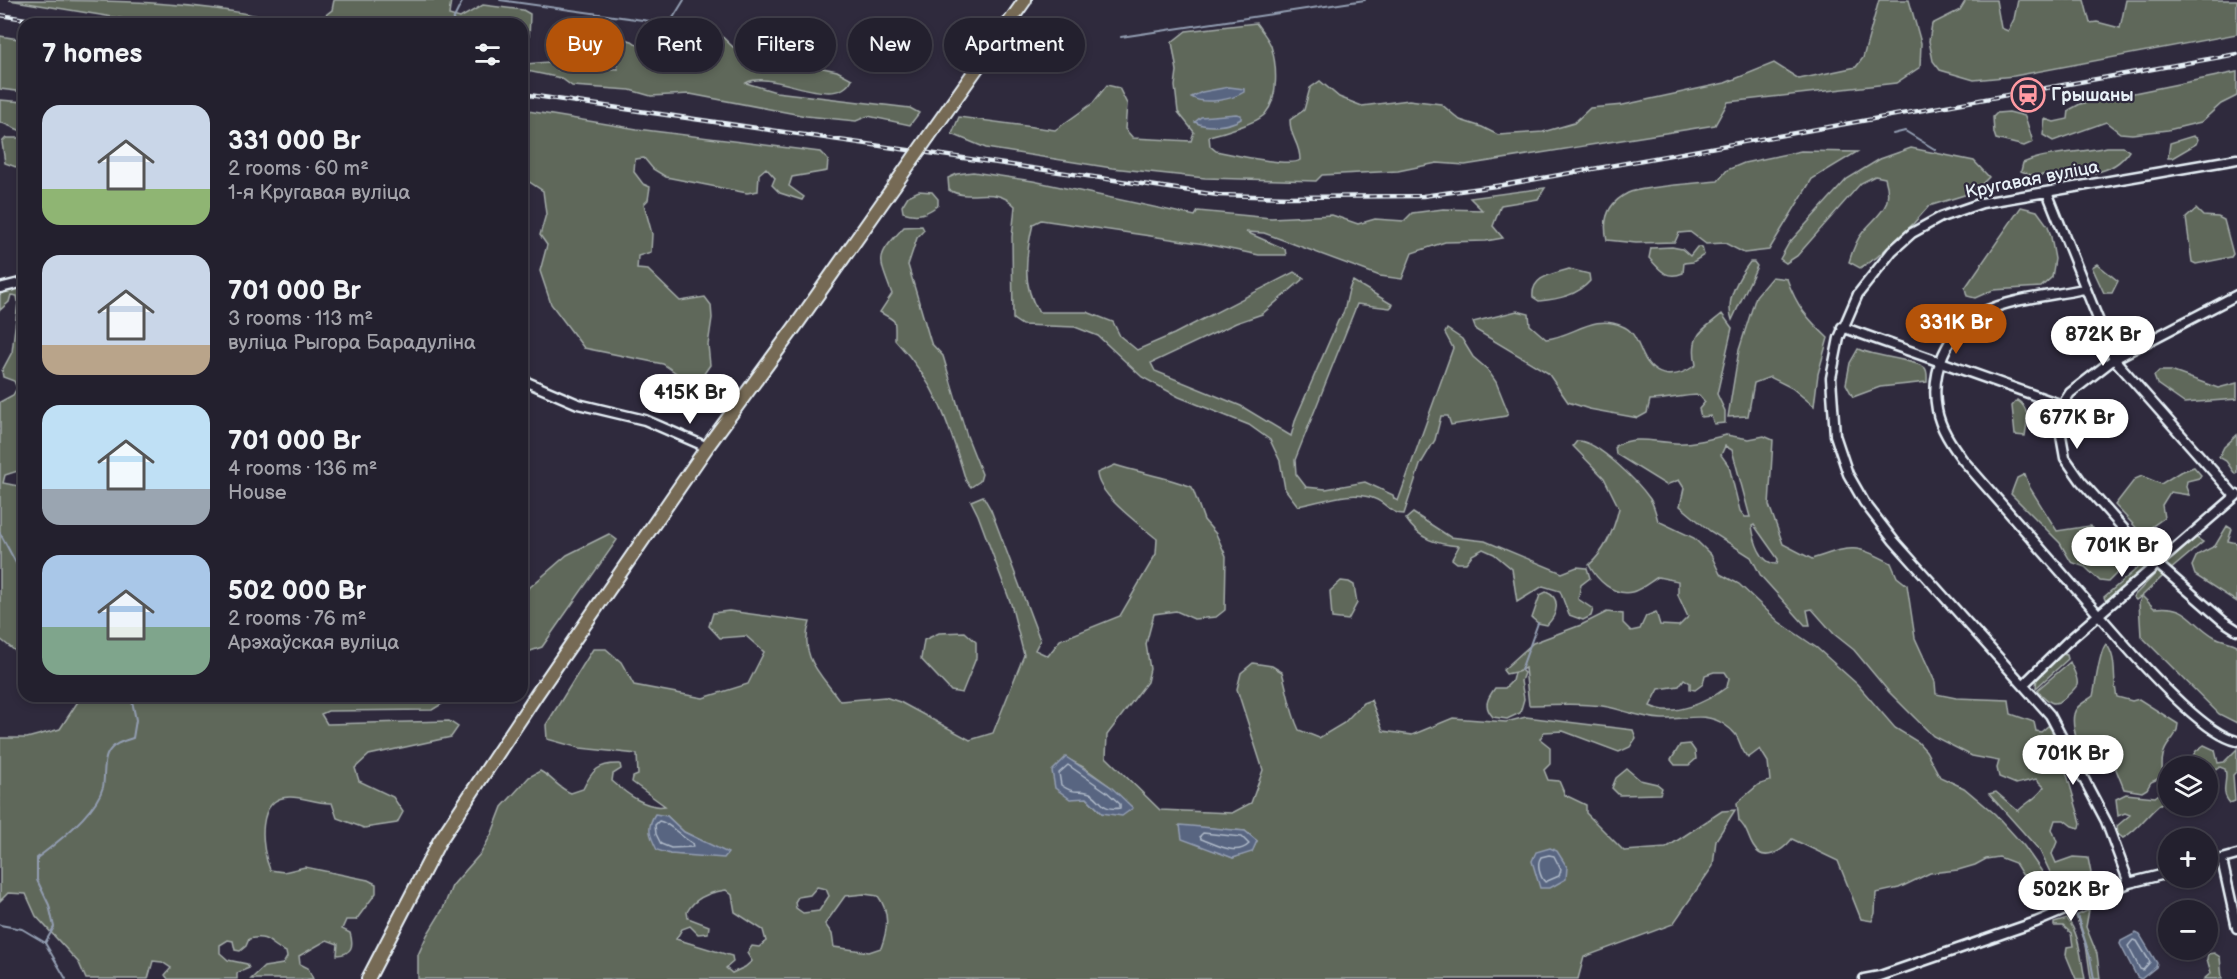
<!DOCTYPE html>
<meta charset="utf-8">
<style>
:root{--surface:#23202e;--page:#2b2836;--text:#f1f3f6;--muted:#a3a3aa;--line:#403e4a;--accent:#b45309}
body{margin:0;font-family:"Balsamiq Sans",sans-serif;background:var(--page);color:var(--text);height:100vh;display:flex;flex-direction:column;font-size:22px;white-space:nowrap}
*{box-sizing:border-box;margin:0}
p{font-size:20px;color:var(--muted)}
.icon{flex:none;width:33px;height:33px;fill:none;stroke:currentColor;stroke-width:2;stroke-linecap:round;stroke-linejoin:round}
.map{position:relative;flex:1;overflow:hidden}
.side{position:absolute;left:18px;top:18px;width:510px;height:684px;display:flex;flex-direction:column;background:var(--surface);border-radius:18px;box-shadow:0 3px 9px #0003,0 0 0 2px var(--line)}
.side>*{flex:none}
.hud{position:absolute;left:546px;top:18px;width:570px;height:54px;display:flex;gap:12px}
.controls{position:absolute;left:2158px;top:756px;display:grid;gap:12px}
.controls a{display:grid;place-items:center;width:60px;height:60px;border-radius:50%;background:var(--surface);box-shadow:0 3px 9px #0003,0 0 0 2px var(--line);font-size:30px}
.price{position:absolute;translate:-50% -51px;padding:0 14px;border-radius:21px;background:#fff;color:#222;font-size:20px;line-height:39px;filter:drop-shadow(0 2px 3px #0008)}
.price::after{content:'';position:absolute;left:50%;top:36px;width:18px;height:14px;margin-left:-9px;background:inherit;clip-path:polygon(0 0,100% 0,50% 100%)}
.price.current{background:var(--accent);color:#fff}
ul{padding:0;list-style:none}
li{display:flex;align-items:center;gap:18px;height:150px;padding:0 24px}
li span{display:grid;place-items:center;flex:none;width:168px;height:120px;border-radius:18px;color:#555}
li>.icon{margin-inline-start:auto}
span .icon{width:72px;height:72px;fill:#fffc;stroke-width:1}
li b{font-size:26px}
h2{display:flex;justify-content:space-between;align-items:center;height:72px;padding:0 24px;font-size:26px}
.chip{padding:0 21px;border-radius:27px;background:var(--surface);box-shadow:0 3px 9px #0003,0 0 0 2px var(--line);font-size:21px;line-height:54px}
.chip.current{background:var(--accent);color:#fff}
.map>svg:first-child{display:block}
.green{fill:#5f675a;stroke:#a4aca9;stroke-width:1.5;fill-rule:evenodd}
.water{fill:#586581;stroke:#929db1;stroke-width:1.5}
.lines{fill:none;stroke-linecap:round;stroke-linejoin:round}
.shore{stroke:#aeb9c8;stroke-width:1.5}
.stream{stroke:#929db1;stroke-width:2}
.minor-casing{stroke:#e8f1f8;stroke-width:13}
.highway-casing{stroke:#e8f1f8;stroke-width:16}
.minor{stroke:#2f2a3d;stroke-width:8}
.highway{stroke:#766a55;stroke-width:12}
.rail-casing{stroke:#e8f1f8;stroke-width:4.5}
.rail{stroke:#2f2a3d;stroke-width:2;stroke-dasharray:7;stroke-linecap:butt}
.highway-bridge-casing{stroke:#e8f1f8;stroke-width:16;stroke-linecap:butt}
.highway-bridge{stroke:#766a55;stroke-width:12}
.labels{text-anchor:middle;stroke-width:4.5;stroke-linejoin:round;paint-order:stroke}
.poi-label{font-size:18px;font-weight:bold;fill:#e8f1f8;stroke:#2f2a3d;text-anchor:start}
.street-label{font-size:18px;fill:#e8f1f8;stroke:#2f2a3d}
</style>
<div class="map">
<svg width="2237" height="979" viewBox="0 0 2237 979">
<rect width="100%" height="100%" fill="#2f2a3d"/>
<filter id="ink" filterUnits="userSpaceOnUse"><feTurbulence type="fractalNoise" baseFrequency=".0167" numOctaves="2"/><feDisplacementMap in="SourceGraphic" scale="12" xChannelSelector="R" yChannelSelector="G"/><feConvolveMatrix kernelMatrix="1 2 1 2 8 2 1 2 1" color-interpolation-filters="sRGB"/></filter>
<g filter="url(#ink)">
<path class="green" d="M9 0C105 0 202 0 295 24H155Z
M334 0H451L449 15 460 18 483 5 523 10 530 14 529 40 522 45V24H314L332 10Z
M1879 0H1909L1921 43 1920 67 1896 83 1728 102 1715 125 1465 165 1437 163 1398 171 1322 175 1316 181 1205 178 1112 168 986 148 952 134 959 117 1055 130 1093 103 1107 85 1119 88 1127 104 1125 129 1133 138 1191 141 1194 132 1178 112 1175 86 1177 71 1172 42 1186 31 1256 23C1261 30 1268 38 1271 46 1277 65 1279 98 1265 114 1257 123 1222 133 1209 136L1210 146 1216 151C1231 154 1291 168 1300 160 1300 142 1290 139 1290 120L1304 110 1310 88 1320 81 1339 97 1362 106 1409 100 1441 104 1460 120 1482 127 1498 135 1543 132 1574 123 1590 108 1623 105 1725 83 1774 63 1799 79 1856 67 1863 58Z
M1966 0H1996L2001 28 2008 31 2014 19 2018 0H2084L2090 23 2097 22 2120 28 2126 0H2237V34L2014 76 1974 80 1940 70 1933 61 1929 41 1932 24 1960 10Z
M568 24 632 41 656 58 691 27 711 26 733 47 755 48 776 58 837 71 852 79C836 113 772 68 746 83L776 92 910 108 919 113 910 125 868 116 856 121 806 116 690 94 651 96 630 90 572 86 561 78 522 70V61L526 64 548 62 558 70 567 67 618 69 615 59 581 51 574 42 559 34 557 25Z
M0 36 24 40V92L0 89Z
M2237 72V96L2221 104 2201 122 2168 130 2132 134 2120 133 2106 122 2053 141 2043 135 2045 119 2054 122 2068 119 2069 110 2080 104Z
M0 100 24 102V132L0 122Z
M522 110 637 129 820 152 828 160 827 171 792 177 789 186 804 197 802 200 780 193 772 185 775 178 766 168 759 174 758 191 747 193 666 177 653 169 644 158 635 159 634 172 643 184 650 187 648 200 644 204 652 234 651 252 638 256 637 269 648 270 680 301 705 297 711 305 712 318 708 345 710 365 701 378 710 393 706 404 697 408 698 395 685 379 663 364 584 348 551 304 540 271 547 245 540 235 546 214 543 191 522 177Z
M2009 112 2025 116 2033 142 2024 146 1996 139 1994 133 1993 117 1997 113Z
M2193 136 2198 139 2196 144 2172 158H2168L2170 143Z
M6 138H24V170L5 163 2 142Z
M2107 147H2123L2129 151C2109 182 2064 174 2031 175L2021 171 2023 163C2047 152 2081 153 2107 147Z
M1911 148 1974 161 1989 177 1974 192 1929 206 1913 224 1876 258 1860 268 1849 262C1852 252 1856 240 1863 232 1880 212 1894 207 1885 178L1875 176 1861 183 1797 256 1786 263 1780 259 1789 243 1847 179 1880 159Z
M1801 151 1857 152 1812 179 1769 250 1744 253 1725 243 1706 244 1690 232 1679 233 1675 242 1636 243 1607 240C1602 219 1608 203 1628 193 1640 187 1700 183 1718 181L1727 170 1744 163Z
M973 172 1033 181 1195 216 1198 211 1271 218 1332 215 1358 224 1375 219 1404 221 1412 213 1443 209 1482 210 1470 198 1545 188 1538 199 1501 205 1493 226 1503 238 1486 241 1445 242 1412 253 1402 279 1380 276 1264 233 1246 232 1285 249 1286 255H1259L1205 244 1041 220 1033 224C1026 253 1021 286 1039 312H1087L1113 322 1120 336 1137 350 1174 334 1294 272 1304 278 1262 314 1236 323 1151 363 1155 371 1241 406 1291 436 1296 418 1338 321C1348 311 1345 293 1353 281L1393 305 1390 308 1357 304 1295 460 1296 474 1306 487 1326 489 1365 482 1393 495 1394 499 1398 501 1453 348 1445 333 1447 329 1462 339 1473 357 1487 369 1496 382 1508 412 1506 416 1451 425 1448 416H1441L1435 440 1420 465 1404 514C1391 514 1386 503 1375 499 1351 489 1322 502 1298 506L1285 489 1280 461 1270 440 1249 425 1179 397 1142 377 1098 336 1075 327 1022 325 1013 319 1012 237 1015 206C994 184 971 203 949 190L948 178 957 174Z
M919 191 932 192 938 199V205C927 214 917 217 903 212L902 206 908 196Z
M2021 207 2037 211 2048 226 2051 237 2055 259 2052 277 2041 287 1993 290 1975 298 1967 296 1965 288Z
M2196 209 2203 216 2218 217 2224 220 2233 254 2231 257 2196 264 2192 262 2186 218Z
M922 226 924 230 917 238 908 265 931 343 943 356 967 436 982 474 980 481 971 487 966 481C949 424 937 384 895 340 895 316 897 323 880 312L892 294C878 256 875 258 904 227Z
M1672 247 1682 249 1690 256 1697 247H1702L1704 255 1693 262 1684 263 1683 273C1666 280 1660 270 1649 258L1651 248Z
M1750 262H1754L1757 266 1732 320C1725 301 1738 278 1750 262Z
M2097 264 2118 281 2112 293H2104L2092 267Z
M1569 269 1589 274 1590 281C1577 296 1558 299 1539 301L1533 297C1531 276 1553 274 1569 269Z
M1772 277 1787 279C1797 307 1807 318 1828 338L1818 374 1814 406 1792 388 1770 377 1754 383 1748 416 1728 417 1739 350 1756 296Z
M18 287H24V469L5 475 3 483 24 487V658L0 639V402L13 395 17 388 14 381 3 377 2 371 12 352 18 302 17 296 11 295 9 302 0 310V293Z
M1517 311 1529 314 1530 325 1546 339C1572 337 1594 313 1622 326 1635 331 1637 343 1643 355 1655 380 1676 379 1696 365 1690 335 1700 332 1722 314L1732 328 1717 394 1725 411V423L1714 424 1711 416 1701 417 1699 409 1705 402 1699 395C1682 395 1667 400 1650 400L1647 413 1638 418 1589 409 1568 402 1548 373 1476 330 1473 322Z
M1858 349C1872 356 1917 360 1925 368 1928 372 1927 377 1927 382L1880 387 1853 397 1846 384 1850 363Z
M2159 371H2171L2218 388 2237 383V399L2184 403 2157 384 2154 376Z
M2017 400C2031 409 2027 422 2025 436L2015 435 2012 406Z
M1726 435 1749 439 1764 436 1773 440 1769 505 1783 544 1812 559C1850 546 1855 543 1891 563L1897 577 1907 585 1915 638 1935 682 1936 694 1956 698 2009 700 2011 714 2034 722 2036 731 2041 732 2048 726 2054 730 2081 823 2080 828 2072 826 2064 820H2055L2052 829 2057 842 2052 854 2056 863 2073 857 2088 858 2091 873 2085 879 2083 894 2069 896 2050 872 2040 851 1989 794 1996 792 2018 811C2027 802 2039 797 2044 787L2036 779 2016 784 1999 777 1997 768 1999 761 1972 756 1933 736 1889 692 1854 650 1834 634 1812 609 1807 610 1810 625H1805L1761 576 1751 557 1710 531 1680 506 1684 488 1679 480 1666 485 1616 454 1615 446C1637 435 1652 442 1675 443 1692 444 1710 439 1726 435ZM1725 446 1732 450 1750 517H1745L1740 511 1729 466 1721 455ZM1754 525 1778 559 1777 564C1760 564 1754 540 1752 526Z
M2237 435V473L2235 474 2226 461 2219 457 2224 447Z
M1577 441C1596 439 1639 483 1650 499 1654 505 1656 514 1658 521L1694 538 1711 555 1720 574 1739 584 1779 622 1817 648 1857 684 1895 728 1918 742 1926 751 1940 777 1964 788 1995 814 2024 846 2059 896V903L2047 907 2037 898 2015 863 1999 857 1986 859 1975 865 1958 870 1930 873 1899 888 1876 893 1875 913 1872 921 1861 919 1838 861 1792 839C1783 850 1764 865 1753 846 1747 836 1748 829 1739 821L1737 803 1758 785 1770 781 1768 762 1760 749 1748 758C1737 745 1743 737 1725 725 1705 711 1685 720 1662 719 1643 718 1626 711 1608 707 1584 702 1554 705 1529 705L1525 668 1521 670 1524 673 1521 681 1524 699 1520 713 1507 719 1493 717C1483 706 1487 699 1495 688H1505L1512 681 1514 673 1520 671 1506 674 1503 670 1533 643 1581 625 1607 612 1623 614V623L1631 631 1640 629 1646 616 1656 612 1660 625 1679 626 1688 617 1678 595V581L1658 577C1651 581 1641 590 1632 592 1613 596 1597 580 1589 565 1606 550 1614 530 1619 508L1604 478 1573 446ZM1714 672H1725L1729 678 1727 687C1707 702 1674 718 1650 706L1659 689 1679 686 1684 679 1690 683V689L1695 690 1703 684 1705 675Z
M1115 465C1140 473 1168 477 1192 487L1204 520 1216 534 1226 556 1225 610 1216 617 1194 619 1176 611 1154 614 1146 644 1150 669 1147 682 1107 735 1106 757 1160 810 1232 813 1251 803 1263 770 1237 689 1241 673 1253 663 1272 666 1282 672C1288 693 1290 711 1299 730L1319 738 1344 723 1363 703 1371 700 1383 731 1412 735 1453 718 1506 722 1526 717 1633 730 1636 738 1630 747 1619 752 1563 731 1544 732 1540 739 1550 747V764L1544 770 1548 780 1559 781 1565 795 1586 805V813L1624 851 1666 848 1722 811 1735 810 1716 840 1713 866 1673 924 1584 957 1578 979H418V955L427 935 443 909 452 886 481 853 492 833 502 807 529 777 540 771C552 777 558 788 571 793L583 789C592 770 599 763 620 764L621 769 613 774 612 781C627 794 646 809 665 806L632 782 633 777 638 775 637 754 580 748 547 739 546 725 593 649H606L621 662 634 685 703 698 748 684 764 652 746 636 720 638 709 626 713 613 729 611 810 622C798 656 821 674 840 701L885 697 900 702 970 740 993 733 1024 655 1011 604 978 515 971 501 983 496 991 510 1040 640 1035 650 1048 656 1060 640 1120 616 1156 554 1157 539C1140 525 1098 495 1097 473ZM1066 758 1083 767 1111 787 1102 813 1087 798ZM667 816 684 832 704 842 694 855 670 854ZM1180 826 1245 831 1257 841 1252 851 1233 858 1215 850ZM817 887 826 889 829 896 819 911 803 913 796 908 795 902 798 897 810 895ZM726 890 732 895 735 912 763 930 766 941 759 947 752 946 747 953 752 961 745 967 732 973 726 968 733 962 732 956 676 939 682 929 690 926 698 934 708 933 709 926 688 918 687 912C695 897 710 892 726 890ZM864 894 878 896C890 912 888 929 881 948L869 952 834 947 832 934 825 924 845 896Z
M2194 467 2201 475 2199 478 2187 481 2186 487 2189 495 2170 492 2162 505 2164 518 2147 530 2144 536 2115 505 2135 479 2142 476 2161 484 2180 472Z
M2025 474 2030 488 2057 531 2090 526 2127 563 2108 582 2100 581 2085 567 2071 562 2060 543 2011 494 2017 478Z
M1413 513 1450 537 1485 541 1562 573 1577 567 1587 568 1590 578 1581 585 1578 599 1593 609 1591 616 1583 620 1569 615 1560 591 1543 586 1517 602 1512 569 1494 554 1483 549 1472 555 1466 563H1457L1452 559 1459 546C1436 544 1420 540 1406 519Z
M2227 526 2232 529 2228 541 2237 543V602L2195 575 2192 566 2197 555 2215 546Z
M609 534 617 540 542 647 522 654V594L567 555Z
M2195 537 2203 542 2169 571 2166 567 2167 563Z
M2147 560 2150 567 2107 604 2104 597Z
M2157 572 2163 576 2142 596 2154 608C2189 604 2189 622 2215 637 2221 640 2230 642 2237 645V723L2219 714 2141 636 2139 603 2142 596 2136 600 2133 597Z
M1341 581 1349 582 1354 585 1357 603 1348 620 1332 618 1330 591Z
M1546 592C1562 598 1557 615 1547 625L1538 623 1532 618 1540 595Z
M965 632 976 642V658L962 693 951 691 921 659 924 640 939 633Z
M2106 644C2118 658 2112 678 2117 697L2132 701 2139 699 2178 724C2177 740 2165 742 2163 756 2161 763 2163 770 2162 777L2151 782 2147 789 2142 792 2124 789 2113 762 2103 750 2083 751C2076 742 2069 718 2077 708 2080 704 2088 700 2093 696 2096 684 2099 651 2106 644Z
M2061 654 2067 655 2068 659 2036 688 2037 675Z
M2070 662C2072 668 2079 678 2077 685 2075 689 2070 693 2067 696 2054 709 2048 702 2037 690Z
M76 696H451L450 699 432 710 328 711 321 714 327 724 449 721 458 727 451 737 369 755 355 768 359 781 393 797 403 812 397 823 364 828 337 818 332 803C317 804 305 797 290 797 255 797 261 848 270 870L284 872 305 867 368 880 376 884V893L356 920H346L342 929 350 933C354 946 352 954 337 955L338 944 327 940 299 956 300 964 308 968 313 979H251L264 967 283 964 287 957 286 952C269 945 270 934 249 939L246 946 240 951 235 950 233 941 228 940 220 945V953L228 960 247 964 249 968 237 973V979H168L165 975 171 968 162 962 153 961 148 979H86L79 963 36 916 26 894 8 893 0 901V738H27L60 729 79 700Z
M1690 744 1695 751 1696 759 1689 765H1675L1671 760 1680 745Z
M2204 745 2215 750 2218 763 2224 762 2237 749V771L2233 775 2235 801 2230 803C2219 791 2229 781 2225 769L2220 767 2214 771 2208 784V766H2186L2196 751Z
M1627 769 1640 780 1657 784 1662 788 1660 794 1619 795 1612 788 1616 778Z
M2169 787V798C2150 808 2142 828 2123 838L2118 834 2117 826 2130 815 2125 813 2118 816 2116 799 2126 794 2155 797Z
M2089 910 2086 927 2097 954 2100 979H2091L2086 945 2076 916Z
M2067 919C2080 933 2081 961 2085 979H2076L2066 955 2067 947 2073 946 2071 933 2063 926H2054V923Z
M2214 953 2220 957 2222 979H2204L2211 973 2207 959 2208 954Z"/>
<path class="water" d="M1229 87 1244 89V92C1232 100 1203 105 1191 97L1202 92Z
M1236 114 1241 115V119C1230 126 1206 129 1195 122L1201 117Z
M1066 757 1111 787 1133 808 1122 816 1102 813 1087 798 1070 799 1055 788 1052 771Z
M655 814 667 816 684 832 728 853 724 858 670 854 657 850C650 836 646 828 655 814Z
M1180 825 1245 831 1257 841 1252 852 1233 858 1182 839Z
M1550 848 1557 851 1567 867 1566 879 1550 888H1540L1532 861 1536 852Z
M2136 933 2140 935 2157 963 2156 967 2141 979 2137 977 2120 944 2121 941Z"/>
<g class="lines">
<path class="shore" d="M1068 765 1107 792 1120 804V808C1101 811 1103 800 1090 793 1079 788 1077 796 1061 785L1059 773Z
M659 821C669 822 682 838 692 843L693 847 671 848 661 844 656 834 655 825Z
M1203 833 1242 837 1249 844C1236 857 1216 844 1201 839L1200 836Z
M1549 855 1554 856 1561 870 1559 876 1545 882C1540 877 1536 864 1541 857Z
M2133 940 2137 941 2150 962 2143 970 2140 969 2128 946Z"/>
<path class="stream" d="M500 0 664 23 673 18 684 0
M451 24 463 0
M1121 37 1365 0
M1893 134 1905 131 1936 150
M0 533 24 578
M1521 670 1538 623
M2077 915 2090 957 2094 979
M0 925 22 929 44 942
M66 979 45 943 54 927 49 905 37 880V858C57 843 96 812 103 787 105 777 103 764 107 755 112 744 123 741 133 738L136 720 131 696"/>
<g class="minor-casing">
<path id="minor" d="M2047 192 2114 359 2235 496
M0 288 24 282
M2084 289C2051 296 2012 298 1981 313 1946 331 1930 373 1937 410 1940 428 1952 445 1962 459L2133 654C2155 678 2207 735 2237 741
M2237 295 2114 359 2070 393 2062 405 2059 424 2065 458 2081 481 2147 555 2223 621 2237 630
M1842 327 2062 405
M522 380 578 404 645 420 707 447
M2023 685 2067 642 2237 495
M2222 860 2237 928
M2208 863 2237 855
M2129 883 2106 821 2050 715 1894 541 1864 502 1848 474 1835 435 1831 378 1839 338 1858 294 1892 251 1912 233 1941 217 1982 203 2237 159
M1864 979 1880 976 2036 922 2129 883 2169 873"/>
</g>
<g class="highway-casing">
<path id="highway" d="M929 136 1025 0
M368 979 439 842 537 694 707 447 797 324 894 186"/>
</g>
<use href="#minor" class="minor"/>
<use href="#highway" class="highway"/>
<g class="rail-casing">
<path id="rail" d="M0 15 57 24
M522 94 1218 195 1288 197 1423 196 1503 185 2237 54"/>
</g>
<use href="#rail" class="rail"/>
<g class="highway-bridge-casing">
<path id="highway-bridge" d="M894 186 929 136"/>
</g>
<use href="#highway-bridge" class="highway-bridge"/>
</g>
</g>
<defs>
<g id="station-ring" transform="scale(1.725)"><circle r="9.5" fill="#2f2a3d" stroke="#ff9aa2" stroke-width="1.5"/><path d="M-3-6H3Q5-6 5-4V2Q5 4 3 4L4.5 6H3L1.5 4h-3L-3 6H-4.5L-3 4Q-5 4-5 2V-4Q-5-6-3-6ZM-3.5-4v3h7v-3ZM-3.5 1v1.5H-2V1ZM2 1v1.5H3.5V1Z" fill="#ff9aa2"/></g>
</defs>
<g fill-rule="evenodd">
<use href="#station-ring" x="2028" y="95"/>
</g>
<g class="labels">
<g class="poi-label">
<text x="2051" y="101">Грышаны</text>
</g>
<g class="street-label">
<text transform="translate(2032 179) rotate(-11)" y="6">Кругавая вуліца</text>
</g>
</g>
</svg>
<div class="controls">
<a><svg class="icon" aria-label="layers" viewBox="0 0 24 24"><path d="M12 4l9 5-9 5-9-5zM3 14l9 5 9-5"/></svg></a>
<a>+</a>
<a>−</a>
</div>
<b class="price current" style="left:1956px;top:355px">331K Br</b>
<b class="price" style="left:2103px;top:367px">872K Br</b>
<b class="price" style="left:690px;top:425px">415K Br</b>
<b class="price" style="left:2077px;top:450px">677K Br</b>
<b class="price" style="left:2122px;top:578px">701K Br</b>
<b class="price" style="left:2073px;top:786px">701K Br</b>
<b class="price" style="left:2071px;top:922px">502K Br</b>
<div class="hud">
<a class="chip current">Buy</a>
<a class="chip">Rent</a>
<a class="chip">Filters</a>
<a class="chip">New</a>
<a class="chip">Apartment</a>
</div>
<section class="side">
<h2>7 homes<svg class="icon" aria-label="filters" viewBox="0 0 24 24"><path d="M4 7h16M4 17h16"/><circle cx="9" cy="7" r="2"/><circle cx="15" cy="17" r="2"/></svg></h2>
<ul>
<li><span style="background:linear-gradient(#c9d6e8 70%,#8fb573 0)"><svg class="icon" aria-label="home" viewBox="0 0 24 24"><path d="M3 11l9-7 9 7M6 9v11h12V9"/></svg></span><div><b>331 000 Br</b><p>2 rooms · 60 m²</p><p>1-я Кругавая вуліца</p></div></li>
<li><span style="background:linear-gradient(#c9d6e8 75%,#b9a48a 0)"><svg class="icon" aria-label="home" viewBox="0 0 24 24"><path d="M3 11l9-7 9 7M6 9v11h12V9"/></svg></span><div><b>701 000 Br</b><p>3 rooms · 113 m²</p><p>вуліца Рыгора Барадуліна</p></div></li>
<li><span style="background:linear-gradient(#bfe0f5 70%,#9aa5b1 0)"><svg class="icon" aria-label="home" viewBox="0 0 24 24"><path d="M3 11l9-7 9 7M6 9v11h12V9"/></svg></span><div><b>701 000 Br</b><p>4 rooms · 136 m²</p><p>House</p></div></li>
<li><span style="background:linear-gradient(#a9c7e8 60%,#7fa58c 0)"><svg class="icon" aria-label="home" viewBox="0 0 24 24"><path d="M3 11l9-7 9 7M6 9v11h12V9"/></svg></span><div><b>502 000 Br</b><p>2 rooms · 76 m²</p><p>Арэхаўская вуліца</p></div></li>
</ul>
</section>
</div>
